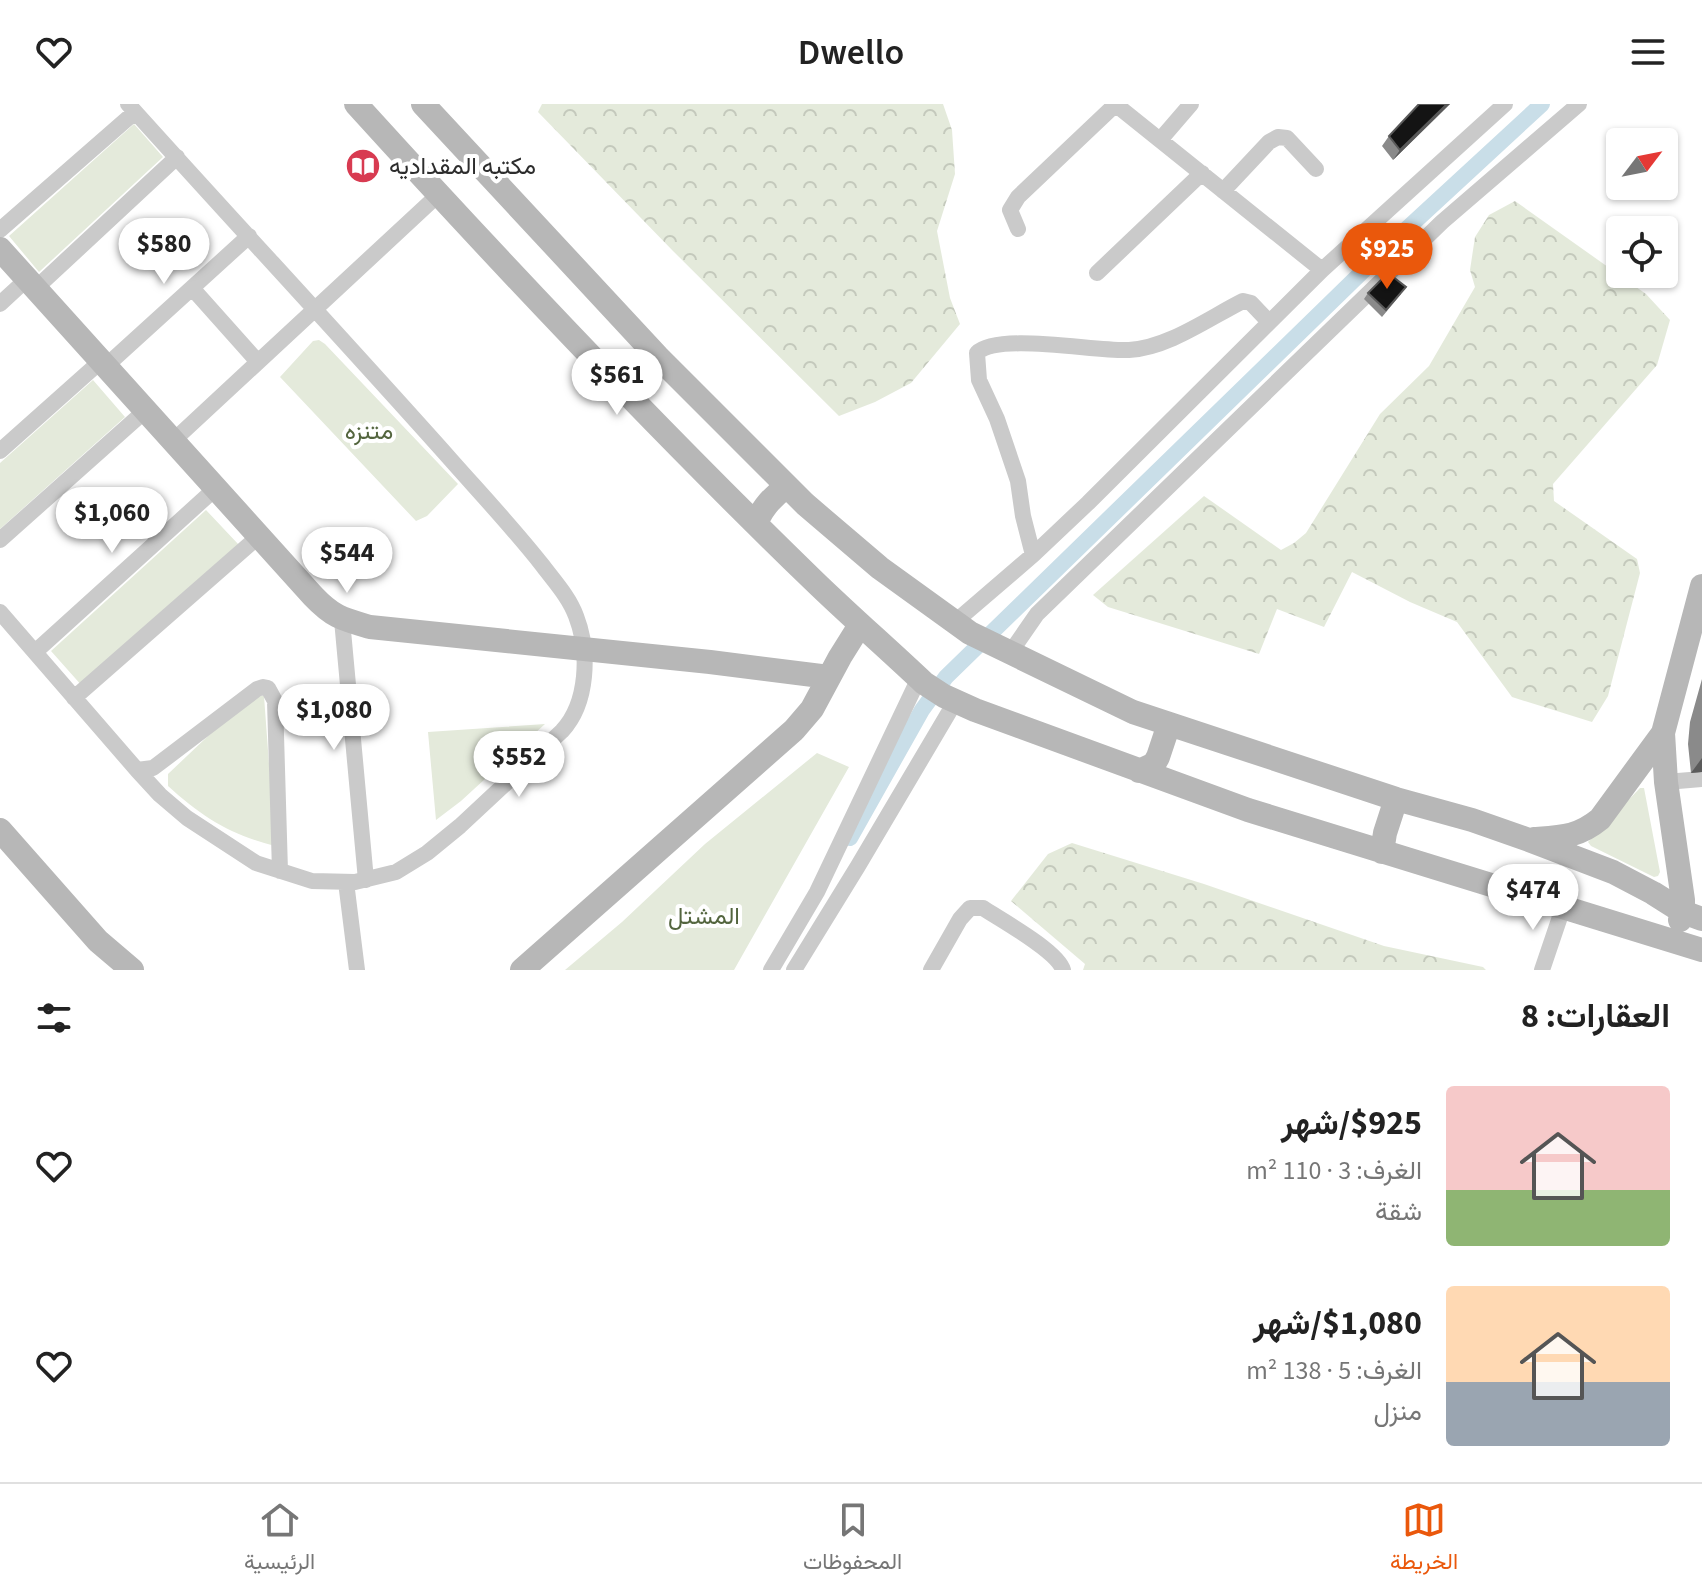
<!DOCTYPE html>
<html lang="ar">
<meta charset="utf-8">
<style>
:root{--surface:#fff;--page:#f2f2f2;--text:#222;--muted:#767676;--line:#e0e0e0;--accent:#ea580c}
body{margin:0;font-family:"Source Sans 3",Vazirmatn,sans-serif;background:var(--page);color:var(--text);direction:rtl;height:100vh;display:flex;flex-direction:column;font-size:30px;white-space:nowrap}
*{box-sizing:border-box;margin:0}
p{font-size:26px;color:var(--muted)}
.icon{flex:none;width:44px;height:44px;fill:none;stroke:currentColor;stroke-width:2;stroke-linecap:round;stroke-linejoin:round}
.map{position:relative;height:866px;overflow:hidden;direction:ltr}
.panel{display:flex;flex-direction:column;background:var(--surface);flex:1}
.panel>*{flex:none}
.needle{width:52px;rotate:58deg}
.controls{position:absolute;left:1606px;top:24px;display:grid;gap:16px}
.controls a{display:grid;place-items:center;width:72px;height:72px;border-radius:8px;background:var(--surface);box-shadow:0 2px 6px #0004;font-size:40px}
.price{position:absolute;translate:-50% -68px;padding:0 18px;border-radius:28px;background:#fff;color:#222;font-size:26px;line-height:52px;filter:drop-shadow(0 2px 4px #0008)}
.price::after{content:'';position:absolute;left:50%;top:48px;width:24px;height:18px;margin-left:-12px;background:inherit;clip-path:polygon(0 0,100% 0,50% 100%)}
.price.on{background:var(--accent);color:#fff}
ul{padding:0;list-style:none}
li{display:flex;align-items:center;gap:24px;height:200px;padding:0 32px}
li span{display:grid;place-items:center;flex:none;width:224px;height:160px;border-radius:8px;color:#555}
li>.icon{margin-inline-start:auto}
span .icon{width:96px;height:96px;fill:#fffc;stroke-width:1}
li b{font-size:34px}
h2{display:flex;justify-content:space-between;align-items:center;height:96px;padding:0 32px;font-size:34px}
header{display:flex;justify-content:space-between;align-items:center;height:104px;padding:0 32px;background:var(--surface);font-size:36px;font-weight:600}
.tabs{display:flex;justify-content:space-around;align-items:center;height:112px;border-top:2px solid var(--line);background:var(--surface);font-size:22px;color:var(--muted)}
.tabs a{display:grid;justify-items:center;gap:4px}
.tabs .on{color:var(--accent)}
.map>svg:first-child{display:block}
.forest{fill:url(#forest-crowns)}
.green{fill:#e4eadb}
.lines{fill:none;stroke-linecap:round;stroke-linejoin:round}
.canal{stroke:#c9dee8;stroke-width:16}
.street{stroke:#cacaca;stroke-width:16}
.secondary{stroke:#b7b7b7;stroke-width:24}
.wall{fill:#8a8a8a}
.shaded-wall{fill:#5a5a5a}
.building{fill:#141414;stroke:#5a5a5a;stroke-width:2}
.labels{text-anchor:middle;stroke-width:8;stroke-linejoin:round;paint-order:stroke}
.poi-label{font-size:24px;fill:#2d2d2d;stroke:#fff;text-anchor:start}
.park-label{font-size:24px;fill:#53653e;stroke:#fff}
</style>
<header><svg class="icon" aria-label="menu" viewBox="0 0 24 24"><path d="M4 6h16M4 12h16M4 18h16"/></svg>Dwello<svg class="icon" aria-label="heart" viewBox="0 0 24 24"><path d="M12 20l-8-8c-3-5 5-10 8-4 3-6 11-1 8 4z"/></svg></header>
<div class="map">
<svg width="1702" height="866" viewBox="0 0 1702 866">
<defs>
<pattern id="forest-crowns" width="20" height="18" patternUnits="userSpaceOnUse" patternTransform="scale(2)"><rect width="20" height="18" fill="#e4eadb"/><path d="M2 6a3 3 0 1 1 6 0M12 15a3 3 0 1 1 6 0" fill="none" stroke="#c4c9bc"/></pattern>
</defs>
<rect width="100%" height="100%" fill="#fff"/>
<path class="forest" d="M542 0H943L952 26 955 70 937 127 950 194 960 220 911 279 875 298 839 312 673 147 538 8Z
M1515 97 1646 190 1670 216 1657 261 1553 380 1554 397 1637 455 1640 469 1608 592 1592 618 1512 593 1457 518 1410 498 1352 468 1324 523 1277 505 1259 550 1108 503 1093 491 1204 392 1281 446 1294 439 1306 429 1380 310 1429 262 1475 183 1470 166 1475 133 1489 111Z
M1072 739 1204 780 1384 842 1483 863 1486 866H1083L1085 860 1011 797 1048 750Z"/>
<path class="green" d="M134 20 163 53 39 168 9 132Z
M319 236 325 240 458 380 427 412 416 417 280 273 313 237Z
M93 276 125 313 0 425V359Z
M206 406 239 441 83 583 51 547Z
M256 591 264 592 275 742C231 731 202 713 168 682V670L247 595Z
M545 620 461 697 436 716 428 628Z
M817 649 849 663 734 866H565L622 818 705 740Z
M1640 684H1644L1660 768 1658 772 1654 773 1591 742 1588 738Z"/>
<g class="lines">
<path class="canal" d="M850 734 922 606 946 573 1399 132 1542 0"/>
<path class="street" d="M128 0C235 119 344 236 451 356 482 391 514 425 543 462 555 478 569 493 576 512 590 548 588 599 562 627L460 722 427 749 396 768 355 778 312 777 256 759 187 714 160 691 137 666
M1115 0 1322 166
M1160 36 1191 0
M1223 87 1269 38 1278 33 1287 34 1316 65
M1018 125 1010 106 1018 93 1115 1
M0 126 135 8
M1097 169 1202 69
M192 184 258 258
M35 185 177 53
M0 200 27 175
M106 262 249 132
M173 337 439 90
M0 347 101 257
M0 436 146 306
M1033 451 1023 412 1018 377 997 315 979 276 977 249C998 228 1097 248 1129 246 1168 244 1209 214 1243 197L1251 199 1269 218
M0 508 137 666 153 664 257 585 263 583 268 584 275 597 280 767
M342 516 366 776
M955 518 1033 451 1088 399 1322 166 1505 0
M35 548 216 384
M1010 549 1037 510 1442 118 1579 0
M74 594 259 432
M1666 678 1702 675
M346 778 357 866
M771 866 817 788 919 574
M794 866 858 762 955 598
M931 866 960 815 970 804H983C1001 816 1058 847 1063 866
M1542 866 1563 804"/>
<path class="secondary" d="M356 0C504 163 655 323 813 476 849 511 887 544 924 579L944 592 975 606 1248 706 1702 846
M423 0 658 253 805 400 880 464 970 529 1133 608 1396 695 1472 716 1529 736 1613 768 1653 789 1683 808 1702 815
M0 145 313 492C333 513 342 515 370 523L710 558 829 573
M626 288C644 282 653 272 658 253
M756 419C763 403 772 392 787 383
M1139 667 1154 660 1158 653 1169 620
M0 726 98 837 132 866
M1534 735C1562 733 1578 733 1600 715L1663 629
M1382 748 1385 729 1396 695
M1680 816 1683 808V796L1666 678 1663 629 1702 482
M522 866 794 626 812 605 840 553 860 521"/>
</g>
<path class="wall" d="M1419 0H1450L1393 56 1382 42 1389 32Z
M1368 189 1401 190 1382 213 1364 195Z
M1702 575V668L1691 669 1688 640 1690 618Z"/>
<path class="shaded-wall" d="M1447 0H1450L1393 56 1400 46Z
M1702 654V668L1691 669Z"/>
<path class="building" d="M1419 0H1447L1400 46 1389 32Z
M1388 169 1406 183 1386 206 1368 189Z"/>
<defs>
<g id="library-disc" transform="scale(1.8)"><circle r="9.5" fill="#d83b51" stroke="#fff"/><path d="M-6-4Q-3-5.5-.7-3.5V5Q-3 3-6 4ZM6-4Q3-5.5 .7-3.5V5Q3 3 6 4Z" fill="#fff"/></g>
</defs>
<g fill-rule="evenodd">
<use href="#library-disc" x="363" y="62"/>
</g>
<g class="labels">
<g class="poi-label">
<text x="389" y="70">مكتبه المقداديه</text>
</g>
<g class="park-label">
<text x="369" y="335">متنزه</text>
<text x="704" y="820">المشتل</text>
</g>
</g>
</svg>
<div class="controls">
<a><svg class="needle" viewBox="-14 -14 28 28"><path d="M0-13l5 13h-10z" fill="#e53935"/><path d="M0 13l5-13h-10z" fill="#767676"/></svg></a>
<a><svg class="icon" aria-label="locate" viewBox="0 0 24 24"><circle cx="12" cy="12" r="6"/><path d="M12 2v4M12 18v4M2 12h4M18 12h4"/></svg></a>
</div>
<b class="price" style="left:164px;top:182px">$580</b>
<b class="price on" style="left:1387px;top:187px">$925</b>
<b class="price" style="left:617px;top:313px">$561</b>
<b class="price" style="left:112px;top:451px">$1,060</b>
<b class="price" style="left:347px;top:491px">$544</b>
<b class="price" style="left:334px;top:648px">$1,080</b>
<b class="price" style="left:519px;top:695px">$552</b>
<b class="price" style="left:1533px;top:828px">$474</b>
</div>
<section class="panel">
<h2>العقارات: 8<svg class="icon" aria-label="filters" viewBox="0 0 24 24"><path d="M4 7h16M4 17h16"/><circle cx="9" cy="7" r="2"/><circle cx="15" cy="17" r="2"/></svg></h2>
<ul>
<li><span style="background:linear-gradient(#f6c9c9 65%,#8fb573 0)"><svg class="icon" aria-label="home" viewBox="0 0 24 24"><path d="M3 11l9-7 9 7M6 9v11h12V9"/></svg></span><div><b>$925/شهر</b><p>الغرف: 3 · 110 m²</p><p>شقة</p></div><svg class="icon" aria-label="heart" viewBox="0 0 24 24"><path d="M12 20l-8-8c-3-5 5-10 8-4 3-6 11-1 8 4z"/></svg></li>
<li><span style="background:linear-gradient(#ffd9b3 60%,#9aa5b1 0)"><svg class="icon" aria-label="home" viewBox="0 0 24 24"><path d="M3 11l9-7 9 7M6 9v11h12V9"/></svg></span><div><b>$1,080/شهر</b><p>الغرف: 5 · 138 m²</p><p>منزل</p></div><svg class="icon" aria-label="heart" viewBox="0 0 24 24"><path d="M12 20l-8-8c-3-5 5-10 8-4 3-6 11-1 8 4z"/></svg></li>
</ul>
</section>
<nav class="tabs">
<a class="on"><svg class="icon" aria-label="map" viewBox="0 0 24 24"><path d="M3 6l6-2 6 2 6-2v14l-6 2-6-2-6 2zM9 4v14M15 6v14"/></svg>الخريطة</a>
<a><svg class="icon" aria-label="saved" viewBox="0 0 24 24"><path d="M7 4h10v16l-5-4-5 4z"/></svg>المحفوظات</a>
<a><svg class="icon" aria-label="home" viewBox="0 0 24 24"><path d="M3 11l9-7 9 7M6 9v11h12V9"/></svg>الرئيسية</a>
</nav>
